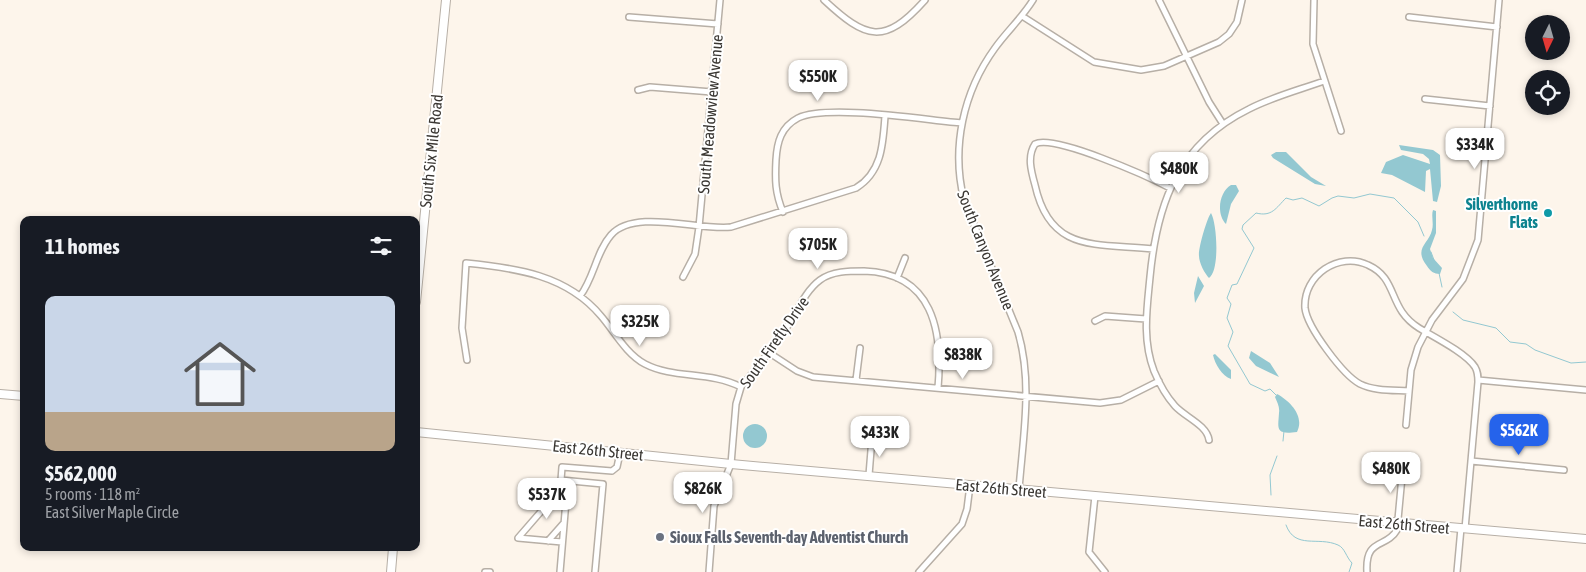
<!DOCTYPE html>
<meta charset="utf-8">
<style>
:root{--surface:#171b24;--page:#20242c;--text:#f1f3f6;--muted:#9ea1a6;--accent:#2563eb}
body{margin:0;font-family:"Asap Condensed",sans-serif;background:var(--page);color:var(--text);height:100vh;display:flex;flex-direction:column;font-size:19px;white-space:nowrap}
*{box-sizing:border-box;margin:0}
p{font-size:16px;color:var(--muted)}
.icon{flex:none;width:28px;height:28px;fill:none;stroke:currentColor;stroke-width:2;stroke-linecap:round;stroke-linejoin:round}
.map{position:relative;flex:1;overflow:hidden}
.panel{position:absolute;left:20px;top:216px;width:400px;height:335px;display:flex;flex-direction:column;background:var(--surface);border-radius:10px;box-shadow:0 2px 8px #0003}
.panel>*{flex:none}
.needle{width:32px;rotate:185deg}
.controls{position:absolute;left:1525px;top:15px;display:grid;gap:10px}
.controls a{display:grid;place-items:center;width:45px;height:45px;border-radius:50%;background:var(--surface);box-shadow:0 2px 8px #0003;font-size:25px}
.price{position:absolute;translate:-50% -42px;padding:0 11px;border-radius:10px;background:#fff;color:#222;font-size:16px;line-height:32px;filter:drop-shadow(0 1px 2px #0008)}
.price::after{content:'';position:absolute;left:50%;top:30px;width:15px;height:11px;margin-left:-8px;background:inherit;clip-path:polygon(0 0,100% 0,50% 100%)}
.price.current{background:var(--accent);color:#fff}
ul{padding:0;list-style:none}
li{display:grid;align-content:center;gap:10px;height:265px;padding:0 25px}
li span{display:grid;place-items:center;height:155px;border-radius:10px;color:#555}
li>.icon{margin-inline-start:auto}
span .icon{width:90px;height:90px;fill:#fffc;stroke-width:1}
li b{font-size:21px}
h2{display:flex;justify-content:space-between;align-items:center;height:60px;padding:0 25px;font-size:21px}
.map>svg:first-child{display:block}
.water{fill:#93c8d1}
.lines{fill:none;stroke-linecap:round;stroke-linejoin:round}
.stream{stroke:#93c8d1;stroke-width:1}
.street-casing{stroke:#b7afa6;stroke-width:8}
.secondary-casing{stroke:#b7afa6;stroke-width:10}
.street{stroke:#fff;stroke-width:5}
.secondary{stroke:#fff;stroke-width:8}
.culture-dot{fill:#0f9aa8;stroke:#fff;stroke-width:2}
.worship-dot{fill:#6b7280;stroke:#fff;stroke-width:2}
.labels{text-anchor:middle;stroke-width:4;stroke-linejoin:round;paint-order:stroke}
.street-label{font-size:16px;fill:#3a3733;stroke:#fff}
.culture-label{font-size:16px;font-weight:bold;fill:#0d838f;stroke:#fff;text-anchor:end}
.worship-label{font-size:16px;font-weight:bold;fill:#5b616d;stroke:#fff;text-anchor:start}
</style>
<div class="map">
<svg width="1586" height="572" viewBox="0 0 1586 572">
<rect width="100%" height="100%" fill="#fdf5eb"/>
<path class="water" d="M1399 145 1433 150 1440 155 1441 186 1437 202 1433 201 1430 169 1426 171 1425 192 1392 175 1381 173 1386 162 1403 155 1430 164 1429 159 1423 154 1401 150Z
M1276 152H1286L1311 177 1326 186 1315 184 1273 158 1271 155Z
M1231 185H1236L1239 191 1231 204 1226 224C1216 214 1219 192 1231 185Z
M1433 210 1436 211V233L1430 249 1433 258 1442 268 1440 274C1434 274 1430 271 1427 266 1413 248 1429 244 1432 230 1434 223 1431 216 1433 210Z
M1211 213C1217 223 1220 271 1209 278 1205 274 1199 263 1199 256 1198 249 1207 218 1211 213Z
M1198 276 1204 286 1195 303 1194 293Z
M1251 351 1270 363 1279 377 1256 366 1249 358Z
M1215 354 1231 370V379C1222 376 1215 364 1213 355Z
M1277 394C1290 401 1305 416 1297 432 1275 435 1278 429 1279 413 1280 407 1277 402 1275 397Z
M743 436a12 12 0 1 1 24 0a12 12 0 1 1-24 0Z"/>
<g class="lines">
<path class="stream" d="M1431 252 1434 260
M1439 273 1442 287
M1453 312 1463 320 1496 328 1510 342 1526 344 1535 350 1571 363 1586 362
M1276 395 1270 389 1265 391 1250 384 1228 346 1233 332 1227 318 1231 304 1227 298 1232 285 1237 284 1254 248 1242 229 1243 225 1256 213C1272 217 1276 208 1286 198L1293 200 1302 198 1319 206 1332 198 1338 196 1354 198 1370 194 1394 198 1418 222 1424 236
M1283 441 1284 431
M1271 495 1270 475 1277 456
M1286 525C1295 550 1318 536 1338 545 1345 548 1346 557 1352 563L1349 572"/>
<g class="street-casing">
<path id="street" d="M824 0C866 39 884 46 925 0
M1159 0 1209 102 1223 124
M1314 0 1313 44 1341 131
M1022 16 1094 62 1141 70 1164 66 1219 42 1229 34 1237 22 1242 0
M629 17 718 24
M1409 17 1497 27
M638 90 650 87 712 92
M1425 99 1490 106
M783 212C775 193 775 180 776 160 777 142 781 127 798 118 828 104 925 120 962 123
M1153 249C1095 243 1050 253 1035 185 1031 171 1027 156 1035 144 1054 134 1149 177 1170 188
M683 277 695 254 699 227 720 0
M897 278 905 258
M580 296C594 278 596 252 611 235 635 208 699 231 731 227L856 188C882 172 883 144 885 116
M1095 321 1105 316 1146 319
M768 352 797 371 813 377 1100 403 1121 400 1159 381
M467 360 462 328 466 263C516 268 567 275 601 316 614 331 626 354 645 364 674 379 710 371 741 387
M856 380 860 348
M1478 380 1586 390
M1409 391C1393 390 1374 391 1360 384 1343 375 1307 327 1305 308 1303 275 1339 251 1368 265 1399 279 1387 308 1419 328 1434 337 1466 353 1475 367 1478 372 1478 376 1478 382L1465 529
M1406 425 1411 370 1418 347 1432 320 1463 279 1478 240 1499 0
M1209 440C1207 425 1185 417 1175 406 1166 396 1159 383 1154 371 1142 340 1147 308 1150 277 1157 203 1178 144 1249 109 1272 97 1299 90 1324 81
M1471 461 1564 470
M869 475 872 438
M561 480 603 484 595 572
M1019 489C1023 437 1033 383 1018 332L964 200C951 148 963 92 995 48 1007 31 1022 18 1033 0
M1095 496 1089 552 1105 572
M548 541 563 524
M562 542 518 538 564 485
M485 572H490
M560 572 567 489 561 480 562 467 612 471 617 467 620 453
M709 572 714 506 731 464 736 404 741 387C757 368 773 347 787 327 797 312 805 291 820 280 832 271 849 271 864 271 933 273 943 331 938 388
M919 572 962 524 967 509 970 485
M1367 572C1365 537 1386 549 1397 530L1403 466
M1457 572 1461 528"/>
</g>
<g class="secondary-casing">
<path id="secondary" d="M416 302 446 0
M0 394 24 396
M416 432 731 464 1586 539
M391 572 393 548"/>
</g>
<use href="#street" class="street"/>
<use href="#secondary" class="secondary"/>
</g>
<circle class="culture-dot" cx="1548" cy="213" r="5"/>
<circle class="worship-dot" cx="660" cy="537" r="5"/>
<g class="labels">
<g class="street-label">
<text transform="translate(710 114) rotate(-85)" y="6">South Meadowview Avenue</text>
<text transform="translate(431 151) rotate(-84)" y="6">South Six Mile Road</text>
<text transform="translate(986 250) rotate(68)" y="6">South Canyon Avenue</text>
<text transform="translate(774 342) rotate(-55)" y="6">South Firefly Drive</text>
<text transform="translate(598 450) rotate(6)" y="6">East 26th Street</text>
<text transform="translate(1001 488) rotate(5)" y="6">East 26th Street</text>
<text transform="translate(1404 524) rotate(5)" y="6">East 26th Street</text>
</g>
<g class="culture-label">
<text x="1538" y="210">Silverthorne<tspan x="1538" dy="18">Flats</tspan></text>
</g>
<g class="worship-label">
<text x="670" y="543">Sioux Falls Seventh-day Adventist Church</text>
</g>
</g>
</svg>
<div class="controls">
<a><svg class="needle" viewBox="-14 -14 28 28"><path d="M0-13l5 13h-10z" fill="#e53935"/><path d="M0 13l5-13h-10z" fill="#9ea1a6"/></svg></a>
<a><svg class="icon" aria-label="locate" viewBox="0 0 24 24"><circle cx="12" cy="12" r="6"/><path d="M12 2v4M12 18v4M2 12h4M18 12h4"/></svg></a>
</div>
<b class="price" style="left:818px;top:102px">$550K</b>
<b class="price" style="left:1475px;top:170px">$334K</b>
<b class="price" style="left:1179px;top:194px">$480K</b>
<b class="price" style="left:818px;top:270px">$705K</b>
<b class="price" style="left:640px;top:347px">$325K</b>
<b class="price" style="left:963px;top:380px">$838K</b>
<b class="price current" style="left:1519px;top:456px">$562K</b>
<b class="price" style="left:880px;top:458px">$433K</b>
<b class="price" style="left:1391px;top:494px">$480K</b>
<b class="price" style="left:703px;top:514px">$826K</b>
<b class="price" style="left:547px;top:520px">$537K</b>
<section class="panel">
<h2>11 homes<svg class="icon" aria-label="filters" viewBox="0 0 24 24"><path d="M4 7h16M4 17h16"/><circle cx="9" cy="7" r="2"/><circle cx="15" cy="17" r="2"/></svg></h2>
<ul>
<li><span style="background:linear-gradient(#c9d6e8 75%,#b9a48a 0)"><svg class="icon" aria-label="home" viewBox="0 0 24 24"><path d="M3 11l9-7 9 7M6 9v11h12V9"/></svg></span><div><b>$562,000</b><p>5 rooms · 118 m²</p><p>East Silver Maple Circle</p></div></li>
</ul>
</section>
</div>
